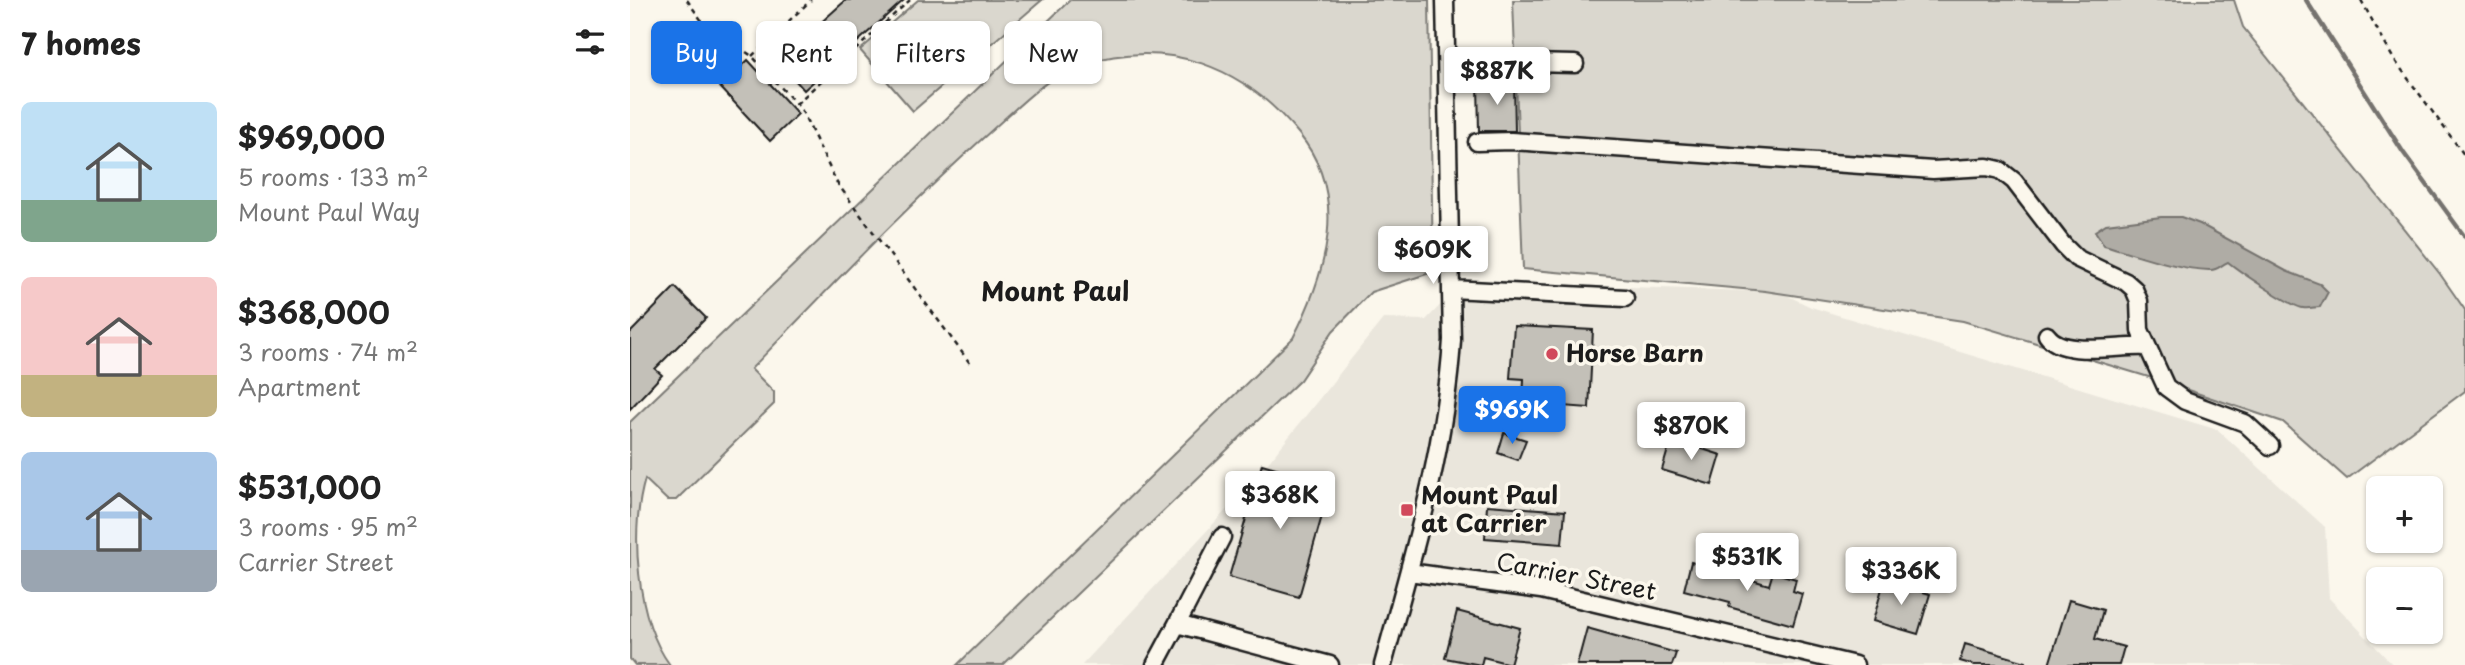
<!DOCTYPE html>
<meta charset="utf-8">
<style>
:root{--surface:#fff;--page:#f2f2f2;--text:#222;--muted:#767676;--accent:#1a73e8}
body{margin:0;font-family:"Playpen Sans",sans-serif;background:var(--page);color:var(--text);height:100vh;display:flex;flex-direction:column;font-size:26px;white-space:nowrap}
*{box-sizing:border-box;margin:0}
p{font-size:23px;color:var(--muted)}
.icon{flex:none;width:38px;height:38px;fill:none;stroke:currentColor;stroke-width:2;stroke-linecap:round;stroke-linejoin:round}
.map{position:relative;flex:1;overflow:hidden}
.details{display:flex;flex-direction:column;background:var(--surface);width:630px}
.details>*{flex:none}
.banner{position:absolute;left:21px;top:21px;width:665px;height:63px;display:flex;gap:14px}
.buttons{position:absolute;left:1736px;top:476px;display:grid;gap:14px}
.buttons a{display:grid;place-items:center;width:77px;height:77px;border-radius:10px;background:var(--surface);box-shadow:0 2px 5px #0004;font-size:35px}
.price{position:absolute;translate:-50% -60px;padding:0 16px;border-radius:7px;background:#fff;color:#222;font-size:23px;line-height:46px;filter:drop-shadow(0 2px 4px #0008)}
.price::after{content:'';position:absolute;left:50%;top:42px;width:21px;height:16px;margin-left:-10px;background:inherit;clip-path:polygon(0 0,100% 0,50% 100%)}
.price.active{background:var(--accent);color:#fff}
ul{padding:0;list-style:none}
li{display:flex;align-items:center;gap:21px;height:175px;padding:0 21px}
li span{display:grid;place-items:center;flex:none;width:196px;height:140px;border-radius:10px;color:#555}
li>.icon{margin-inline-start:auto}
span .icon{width:84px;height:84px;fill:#fffc;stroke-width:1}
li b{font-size:30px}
h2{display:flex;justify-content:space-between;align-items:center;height:84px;padding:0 21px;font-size:30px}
.pill{padding:0 24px;border-radius:10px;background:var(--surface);box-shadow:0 2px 5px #0004;font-size:24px;line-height:63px}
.pill.active{background:var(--accent);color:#fff}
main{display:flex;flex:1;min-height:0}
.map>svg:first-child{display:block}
.built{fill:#eae6dc}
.green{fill:#dad7ce;stroke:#7b7a75;stroke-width:2}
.water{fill:#afaca5;stroke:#74726e;stroke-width:2}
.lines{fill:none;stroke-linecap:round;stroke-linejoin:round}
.stream{stroke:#74726e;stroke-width:4.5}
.building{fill:#c3c0b8;stroke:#1c1c1c;stroke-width:2}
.minor-casing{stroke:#1c1c1c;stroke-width:21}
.path{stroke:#1c1c1c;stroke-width:2.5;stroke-dasharray:5 5;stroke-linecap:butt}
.minor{stroke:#fbf7ec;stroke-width:16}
.poi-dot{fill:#d1495b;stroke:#fbf7ec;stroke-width:2.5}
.labels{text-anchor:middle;stroke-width:7;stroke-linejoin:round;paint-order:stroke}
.poi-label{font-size:24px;font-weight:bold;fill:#1c1c1c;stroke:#fbf7ec;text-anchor:start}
.street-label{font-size:24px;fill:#1c1c1c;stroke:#fbf7ec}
.neighbourhood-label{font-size:26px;font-weight:bold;fill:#1c1c1c;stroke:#fbf7ec}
</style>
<main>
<section class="details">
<h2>7 homes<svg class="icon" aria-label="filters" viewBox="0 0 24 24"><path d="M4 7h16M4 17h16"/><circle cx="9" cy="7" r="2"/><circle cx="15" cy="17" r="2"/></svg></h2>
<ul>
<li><span style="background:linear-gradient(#bfe0f5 70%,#7fa58c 0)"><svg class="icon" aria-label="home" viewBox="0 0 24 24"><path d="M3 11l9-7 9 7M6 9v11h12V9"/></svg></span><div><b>$969,000</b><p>5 rooms · 133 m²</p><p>Mount Paul Way</p></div></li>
<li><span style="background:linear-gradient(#f6c9c9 70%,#c2b280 0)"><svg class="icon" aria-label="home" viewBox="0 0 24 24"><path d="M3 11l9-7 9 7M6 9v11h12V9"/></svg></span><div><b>$368,000</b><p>3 rooms · 74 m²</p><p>Apartment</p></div></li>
<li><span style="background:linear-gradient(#a9c7e8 70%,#9aa5b1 0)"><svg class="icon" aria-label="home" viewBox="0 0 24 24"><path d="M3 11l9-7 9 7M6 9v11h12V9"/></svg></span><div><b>$531,000</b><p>3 rooms · 95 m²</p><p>Carrier Street</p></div></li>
</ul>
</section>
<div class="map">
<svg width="1835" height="665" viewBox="0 0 1835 665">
<rect width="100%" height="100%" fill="#fbf7ec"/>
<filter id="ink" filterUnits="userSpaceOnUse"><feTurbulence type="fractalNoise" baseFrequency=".0143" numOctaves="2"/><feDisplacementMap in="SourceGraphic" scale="14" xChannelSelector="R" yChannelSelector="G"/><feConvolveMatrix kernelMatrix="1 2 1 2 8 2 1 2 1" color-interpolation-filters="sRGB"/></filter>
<g filter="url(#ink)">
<path class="built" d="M848 282 1150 292 1181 307 1588 430 1695 527 1699 598 1763 665H452L626 478 753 319 796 320 821 294Z"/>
<path class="green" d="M288 0H412L283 111 230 50Z
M440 0H799L803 272 741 292 703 331 670 380 373 665H327L663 338C696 274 720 196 669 134 613 66 538 37 452 64 418 75 388 107 362 130 278 205 200 287 121 369L144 392V404L46 500H37L15 479C0 531 6 619 40 665H5L0 659V422Z
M883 0H1604L1613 27 1810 274 1835 310V391L1717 479 1653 422 1522 378 1333 321 1135 291 893 269Z"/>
<path class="water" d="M1531 217H1551L1570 224 1656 271 1690 284 1698 292 1690 307C1685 307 1679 309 1673 308 1662 307 1609 271 1598 262 1590 265 1588 271 1579 270 1545 269 1507 254 1474 245L1465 231 1476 224Z"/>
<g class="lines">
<path class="stream" d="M1676 0 1773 152 1835 237"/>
</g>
<path class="building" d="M216 0H274L174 90 148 61Z
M118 60 168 114 140 141 90 87Z
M884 82 885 131H849L848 83Z
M45 287 76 318 25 369 32 375 0 409V333Z
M884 326 963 330 959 408 893 403 894 379 880 378Z
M874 433 896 440 888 460 868 453Z
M1041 439 1091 455 1082 485 1032 470Z
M632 464 701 484 669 597 599 577Z
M857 505 935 511 932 544 855 538Z
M1061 562 1139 585 1143 572 1166 579 1163 591 1172 594 1163 625 1099 607 1100 602 1054 590Z
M1254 581 1300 594 1288 634 1243 621Z
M1439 600 1473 610 1465 639 1494 647 1489 665H1419Z
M827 611 890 628 880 664 853 657 851 665 815 658Z
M957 628 1046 653 1042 665H947Z
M1335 644 1396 662V665H1344L1330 661Z"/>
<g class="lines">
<g class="minor-casing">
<path id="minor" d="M846 62 945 64
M847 142 881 141 1303 170 1357 167 1370 170 1384 181 1433 245 1446 258 1496 282 1504 289 1509 301 1510 330 1536 387 1555 401 1615 423 1640 446
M821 289 995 298
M1417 335C1432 358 1490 345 1516 347
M592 537 547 624 700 665
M779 572 911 590 1225 665
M525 665 547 624
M753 665C782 558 815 452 822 340L815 0"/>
</g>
<path class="path" d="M57 0 74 24 122 56 171 109 207 183 342 366
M1731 0 1763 58 1835 156
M122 56 181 0
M166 104 280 0"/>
<use href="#minor" class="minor"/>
</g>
</g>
<g class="poi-dot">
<circle cx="922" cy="354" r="7"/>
<rect x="770" y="503" width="14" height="14" rx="3.5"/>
</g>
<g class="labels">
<g class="poi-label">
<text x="936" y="362">Horse Barn</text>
<text x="791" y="504">Mount Paul<tspan x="791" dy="28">at Carrier</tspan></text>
</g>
<g class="street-label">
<text transform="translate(946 577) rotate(11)" y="8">Carrier Street</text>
</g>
<g class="neighbourhood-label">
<text x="425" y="301">Mount Paul</text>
</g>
</g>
</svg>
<div class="buttons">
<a>+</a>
<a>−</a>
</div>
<b class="price" style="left:867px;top:107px">$887K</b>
<b class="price" style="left:803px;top:286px">$609K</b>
<b class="price active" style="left:882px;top:446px">$969K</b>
<b class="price" style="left:1061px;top:462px">$870K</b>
<b class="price" style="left:650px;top:531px">$368K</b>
<b class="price" style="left:1117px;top:593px">$531K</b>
<b class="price" style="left:1271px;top:607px">$336K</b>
<div class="banner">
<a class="pill active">Buy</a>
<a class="pill">Rent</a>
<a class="pill">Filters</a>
<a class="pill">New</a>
</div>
</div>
</main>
